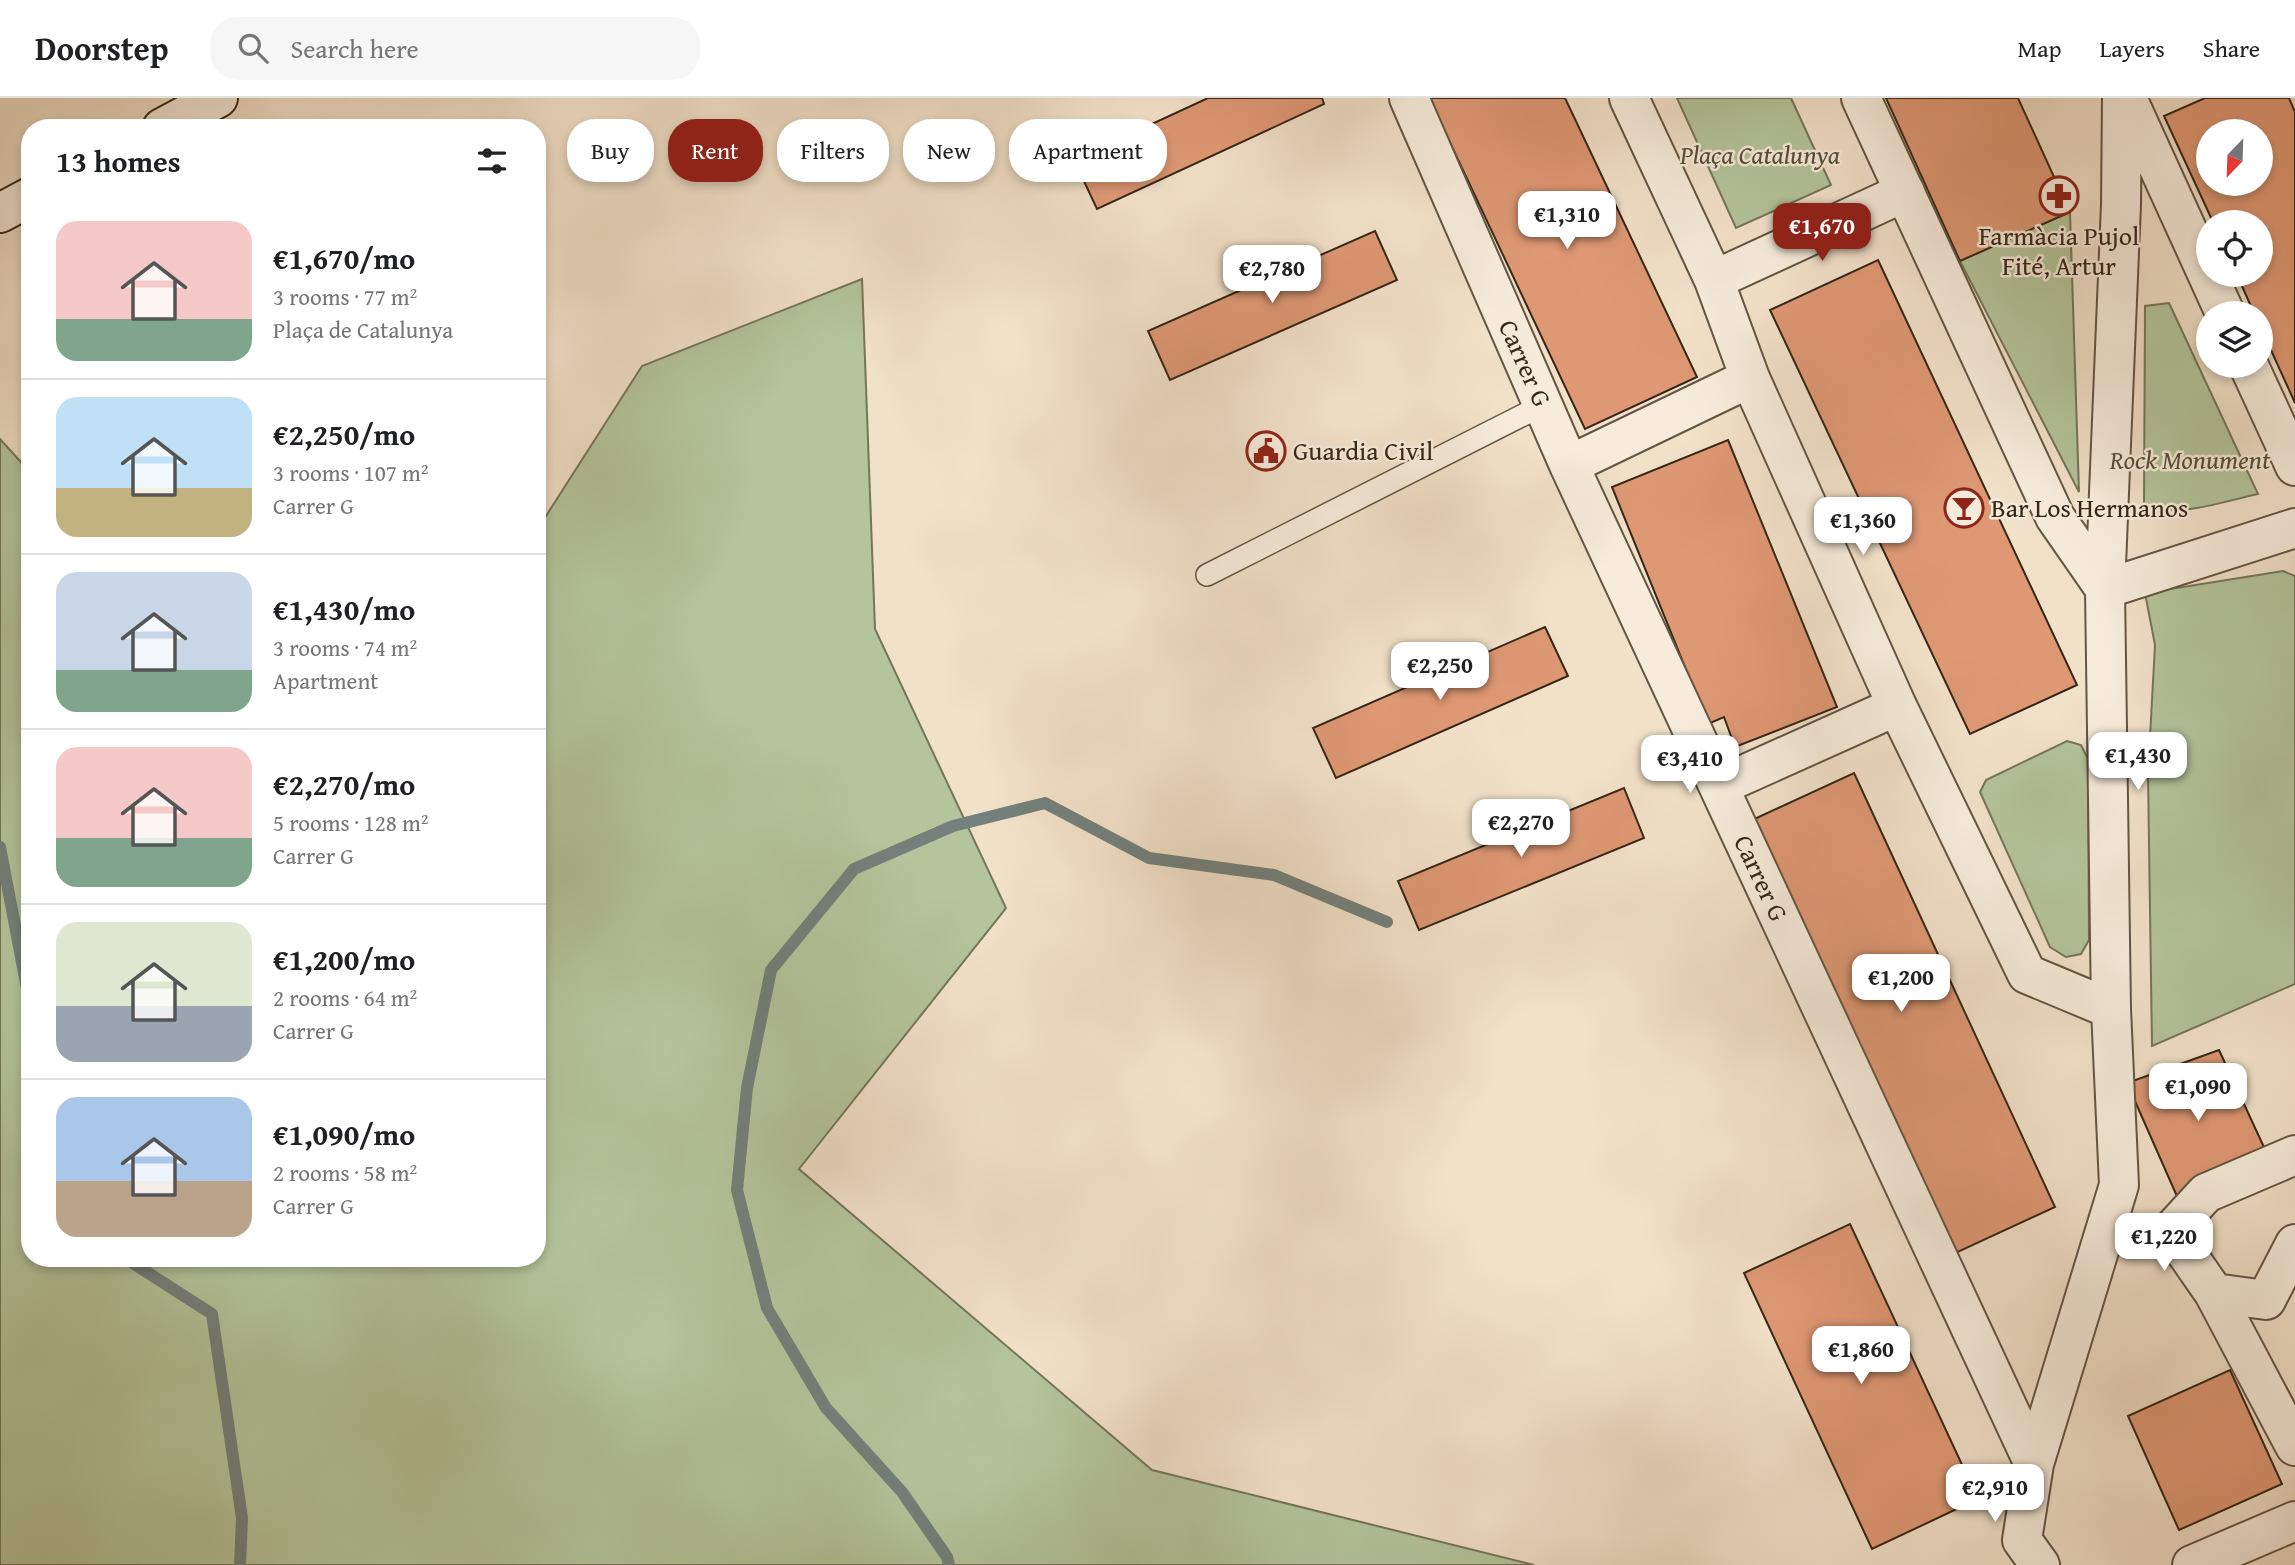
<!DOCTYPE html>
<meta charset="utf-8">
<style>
:root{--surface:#fff;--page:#f6f6f6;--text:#202124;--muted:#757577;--line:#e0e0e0;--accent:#8f2418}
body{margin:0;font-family:"Gentium Book Plus",serif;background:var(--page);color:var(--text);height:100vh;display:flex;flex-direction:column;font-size:26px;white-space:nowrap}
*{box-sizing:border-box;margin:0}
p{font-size:23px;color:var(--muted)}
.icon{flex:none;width:38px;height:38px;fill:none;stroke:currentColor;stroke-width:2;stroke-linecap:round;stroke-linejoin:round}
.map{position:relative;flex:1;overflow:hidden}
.sheet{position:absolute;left:21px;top:21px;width:525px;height:1148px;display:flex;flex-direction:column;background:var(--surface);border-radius:28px;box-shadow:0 4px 10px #0003}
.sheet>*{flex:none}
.guide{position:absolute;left:567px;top:21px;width:665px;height:63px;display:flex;gap:14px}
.needle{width:46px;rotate:203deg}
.tools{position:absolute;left:2196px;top:21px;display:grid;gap:14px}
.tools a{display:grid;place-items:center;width:77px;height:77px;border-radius:50%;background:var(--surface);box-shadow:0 4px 10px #0003;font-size:35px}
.price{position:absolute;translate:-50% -60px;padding:0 16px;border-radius:14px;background:#fff;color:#222;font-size:23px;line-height:46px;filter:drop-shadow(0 2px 4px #0008)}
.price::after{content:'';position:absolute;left:50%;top:42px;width:21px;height:16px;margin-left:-10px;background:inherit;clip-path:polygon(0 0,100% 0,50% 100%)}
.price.on{background:var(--accent);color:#fff}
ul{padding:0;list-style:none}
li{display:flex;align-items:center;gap:21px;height:175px;padding:0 35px}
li+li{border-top:2px solid var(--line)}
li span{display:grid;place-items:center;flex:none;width:196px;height:140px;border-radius:21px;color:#555}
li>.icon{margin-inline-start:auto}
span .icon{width:84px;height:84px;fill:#fffc;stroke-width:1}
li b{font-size:30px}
h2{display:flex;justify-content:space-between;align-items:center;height:84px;padding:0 35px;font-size:30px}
.chip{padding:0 24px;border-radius:28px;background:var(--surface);box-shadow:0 4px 10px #0003;font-size:24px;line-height:63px}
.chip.on{background:var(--accent);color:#fff}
header{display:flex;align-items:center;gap:42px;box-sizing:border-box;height:98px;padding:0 35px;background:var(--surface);border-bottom:2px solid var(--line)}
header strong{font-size:33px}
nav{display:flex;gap:38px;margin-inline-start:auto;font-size:24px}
.search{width:490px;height:63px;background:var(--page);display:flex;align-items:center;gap:18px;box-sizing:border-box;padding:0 24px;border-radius:28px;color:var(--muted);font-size:26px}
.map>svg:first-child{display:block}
.green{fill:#b4c49b;stroke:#747658;stroke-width:2}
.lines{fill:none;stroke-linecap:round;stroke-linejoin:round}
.stream{stroke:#73807b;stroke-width:12}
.building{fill:#de9874;stroke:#352716;stroke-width:2;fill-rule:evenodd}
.lane-casing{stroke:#645643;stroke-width:24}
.street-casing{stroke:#645643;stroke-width:42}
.secondary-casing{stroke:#352716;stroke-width:42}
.lane{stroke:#f7ecdc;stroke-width:21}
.street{stroke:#f7ecdc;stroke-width:38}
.secondary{stroke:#f7ecdc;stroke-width:38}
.labels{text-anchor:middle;stroke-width:5;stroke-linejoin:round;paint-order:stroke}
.park-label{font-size:26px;font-style:italic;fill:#554e37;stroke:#f7ecdc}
.poi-label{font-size:26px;fill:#352716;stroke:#f7ecdc;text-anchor:start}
.street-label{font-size:26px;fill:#352716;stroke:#f7ecdc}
</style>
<header>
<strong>Doorstep</strong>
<div class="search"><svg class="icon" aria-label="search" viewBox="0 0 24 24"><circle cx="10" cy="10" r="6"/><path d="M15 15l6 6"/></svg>Search here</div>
<nav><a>Map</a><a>Layers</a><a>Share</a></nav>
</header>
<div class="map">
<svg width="2295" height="1467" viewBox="0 0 2295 1467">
<rect width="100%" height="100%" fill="#f2e1c9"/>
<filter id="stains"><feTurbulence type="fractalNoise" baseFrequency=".00286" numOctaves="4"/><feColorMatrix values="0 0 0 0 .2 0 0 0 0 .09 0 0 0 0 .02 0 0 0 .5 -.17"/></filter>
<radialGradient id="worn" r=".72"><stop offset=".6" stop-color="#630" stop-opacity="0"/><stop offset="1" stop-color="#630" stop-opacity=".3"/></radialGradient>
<path class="green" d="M1677 0H1791L1831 87 1736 130Z
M2070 114 2079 394 1960 163Z
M862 181 875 531 1006 810 799 1071 1152 1372 1534 1467H0V341L30 374V1160H537V432L642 268Z
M2169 205 2258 396C2220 404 2181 420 2144 407L2145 208Z
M2283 473 2295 478V886L2152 948 2148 676 2155 547 2145 495Z
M2067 643 2081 647 2088 661 2089 842 2081 856 2066 859 2050 849 1980 694 1986 682Z"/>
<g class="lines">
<path class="stream" d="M0 749 30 906
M125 1160 212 1216 242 1420 240 1467
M949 1467 947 1459 902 1394 826 1310 767 1210 737 1092 747 990 771 872 854 771 953 728 1045 705 1149 760 1274 777 1387 824"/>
</g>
<path class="building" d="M1208 0H1322L1324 6 1097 111 1074 62Z
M1429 0H1565L1697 279 1585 331Z
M1886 0H2018L2070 114 1960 163Z
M2205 0H2289L2295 14V305L2261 230V215H2254L2237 177H2261V124H2213L2164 18ZM2208 33H2261V86H2208Z
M1375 133 1397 182 1170 282 1148 233Z
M1878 162 2077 587 1970 636 1770 212Z
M1728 342 1837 609 1735 649 1724 619 1708 626 1612 389Z
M1545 529 1568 578 1336 680 1313 630Z
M1854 675 2055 1109 1949 1158 1748 724Z
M1624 690 1644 740 1419 832 1398 783Z
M2219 952 2269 1060 2179 1103 2127 985Z
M1850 1126 1978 1401 1872 1451 1744 1175Z
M2230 1272 2282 1386 2179 1432 2128 1318Z"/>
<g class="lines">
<g class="lane-casing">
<path id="lane" d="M1207 477 1543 307"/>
</g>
<g class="street-casing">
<path id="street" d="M1409 0 1569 367 2034 1366
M1629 0 1714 182 1750 280 1897 608 2027 876 2111 911
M1861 0 2055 419 2105 491 2295 430
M2127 0 2225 215
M1714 182 1905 94
M2249 268 2295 368
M1569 367 1750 280
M1719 688 1897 608
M2295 1057 2206 1095 2171 1133 2214 1195 2266 1202 2295 1146
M2214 1195 2295 1348
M2040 1467 2022 1442 2034 1366 2119 1087 2111 911 2105 491 2121 106 2122 0
M2192 1467 2295 1423"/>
</g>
<g class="secondary-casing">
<path id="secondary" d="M162 30 218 0
M0 115 30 99"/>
</g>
<use href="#lane" class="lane"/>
<use href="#street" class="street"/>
<use href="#secondary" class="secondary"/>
</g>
<defs>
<g id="pharmacy-ring" transform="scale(2.0125)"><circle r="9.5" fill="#f7ecdc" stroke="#8f2418" stroke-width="1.5"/><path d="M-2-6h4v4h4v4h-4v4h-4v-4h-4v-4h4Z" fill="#8f2418"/></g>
<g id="civic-ring" transform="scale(2.0125)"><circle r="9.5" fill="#f7ecdc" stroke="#8f2418" stroke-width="1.5"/><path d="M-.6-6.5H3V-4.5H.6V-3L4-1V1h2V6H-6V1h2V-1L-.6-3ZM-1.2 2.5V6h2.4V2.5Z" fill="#8f2418"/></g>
<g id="bar-ring" transform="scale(2.0125)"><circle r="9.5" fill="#f7ecdc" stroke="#8f2418" stroke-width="1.5"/><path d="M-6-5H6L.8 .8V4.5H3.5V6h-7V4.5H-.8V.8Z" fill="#8f2418"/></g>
</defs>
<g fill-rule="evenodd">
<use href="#pharmacy-ring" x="2059" y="98"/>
<use href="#civic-ring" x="1266" y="353"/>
<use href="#bar-ring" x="1964" y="410"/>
</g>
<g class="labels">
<g class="park-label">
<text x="1760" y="66">Plaça Catalunya</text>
<text x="2190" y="371">Rock Monument</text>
</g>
<g class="poi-label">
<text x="2059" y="147" text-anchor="middle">Farmàcia Pujol<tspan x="2059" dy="30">Fité, Artur</tspan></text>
<text x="1293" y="362">Guardia Civil</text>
<text x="1991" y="419">Bar Los Hermanos</text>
</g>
<g class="street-label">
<text transform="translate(1525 265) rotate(66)" y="9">Carrer G</text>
<text transform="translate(1761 780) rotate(65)" y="9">Carrer G</text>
</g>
</g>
<rect width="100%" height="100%" filter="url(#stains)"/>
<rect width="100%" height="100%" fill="url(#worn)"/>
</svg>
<div class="tools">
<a><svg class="needle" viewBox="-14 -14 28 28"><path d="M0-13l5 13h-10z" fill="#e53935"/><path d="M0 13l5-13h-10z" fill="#757577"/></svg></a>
<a><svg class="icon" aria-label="locate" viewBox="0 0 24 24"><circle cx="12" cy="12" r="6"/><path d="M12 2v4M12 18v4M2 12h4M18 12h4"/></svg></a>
<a><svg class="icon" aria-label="layers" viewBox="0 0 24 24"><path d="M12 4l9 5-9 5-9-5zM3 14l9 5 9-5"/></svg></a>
</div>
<b class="price" style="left:1567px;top:153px">€1,310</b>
<b class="price on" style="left:1822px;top:165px">€1,670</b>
<b class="price" style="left:1272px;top:207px">€2,780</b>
<b class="price" style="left:1863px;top:459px">€1,360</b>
<b class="price" style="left:1440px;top:604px">€2,250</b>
<b class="price" style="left:2138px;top:694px">€1,430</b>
<b class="price" style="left:1690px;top:697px">€3,410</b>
<b class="price" style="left:1521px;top:761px">€2,270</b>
<b class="price" style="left:1901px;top:916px">€1,200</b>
<b class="price" style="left:2198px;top:1025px">€1,090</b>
<b class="price" style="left:2164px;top:1175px">€1,220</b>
<b class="price" style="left:1861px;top:1288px">€1,860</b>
<b class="price" style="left:1995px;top:1426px">€2,910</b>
<div class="guide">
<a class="chip">Buy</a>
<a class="chip on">Rent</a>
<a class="chip">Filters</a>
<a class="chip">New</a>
<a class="chip">Apartment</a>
</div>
<section class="sheet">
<h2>13 homes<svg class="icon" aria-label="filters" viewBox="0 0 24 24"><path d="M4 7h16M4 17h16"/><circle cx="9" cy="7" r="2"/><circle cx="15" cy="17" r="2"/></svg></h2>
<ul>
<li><span style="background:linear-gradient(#f6c9c9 70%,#7fa58c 0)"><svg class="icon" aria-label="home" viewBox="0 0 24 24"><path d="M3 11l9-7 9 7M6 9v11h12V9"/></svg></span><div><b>€1,670/mo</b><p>3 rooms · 77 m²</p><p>Plaça de Catalunya</p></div></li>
<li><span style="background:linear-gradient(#bfe0f5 65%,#c2b280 0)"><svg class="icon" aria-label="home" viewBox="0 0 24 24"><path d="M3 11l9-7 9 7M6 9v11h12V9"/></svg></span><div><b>€2,250/mo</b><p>3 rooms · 107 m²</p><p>Carrer G</p></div></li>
<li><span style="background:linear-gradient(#c9d6e8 70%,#7fa58c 0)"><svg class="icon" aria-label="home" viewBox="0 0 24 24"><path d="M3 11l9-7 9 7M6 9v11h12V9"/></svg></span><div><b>€1,430/mo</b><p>3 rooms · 74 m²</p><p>Apartment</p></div></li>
<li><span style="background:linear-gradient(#f6c9c9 65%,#7fa58c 0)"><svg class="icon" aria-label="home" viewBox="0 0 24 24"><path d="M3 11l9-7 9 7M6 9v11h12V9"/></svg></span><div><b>€2,270/mo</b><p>5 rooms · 128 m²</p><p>Carrer G</p></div></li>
<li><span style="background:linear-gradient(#dfe7d0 60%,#9aa5b1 0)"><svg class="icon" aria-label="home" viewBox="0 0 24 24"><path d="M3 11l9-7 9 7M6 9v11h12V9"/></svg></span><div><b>€1,200/mo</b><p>2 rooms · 64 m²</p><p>Carrer G</p></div></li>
<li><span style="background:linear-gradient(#a9c7e8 60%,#b9a48a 0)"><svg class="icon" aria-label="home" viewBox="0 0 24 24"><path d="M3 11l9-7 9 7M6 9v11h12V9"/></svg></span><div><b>€1,090/mo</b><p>2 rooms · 58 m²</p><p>Carrer G</p></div></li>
</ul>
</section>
</div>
